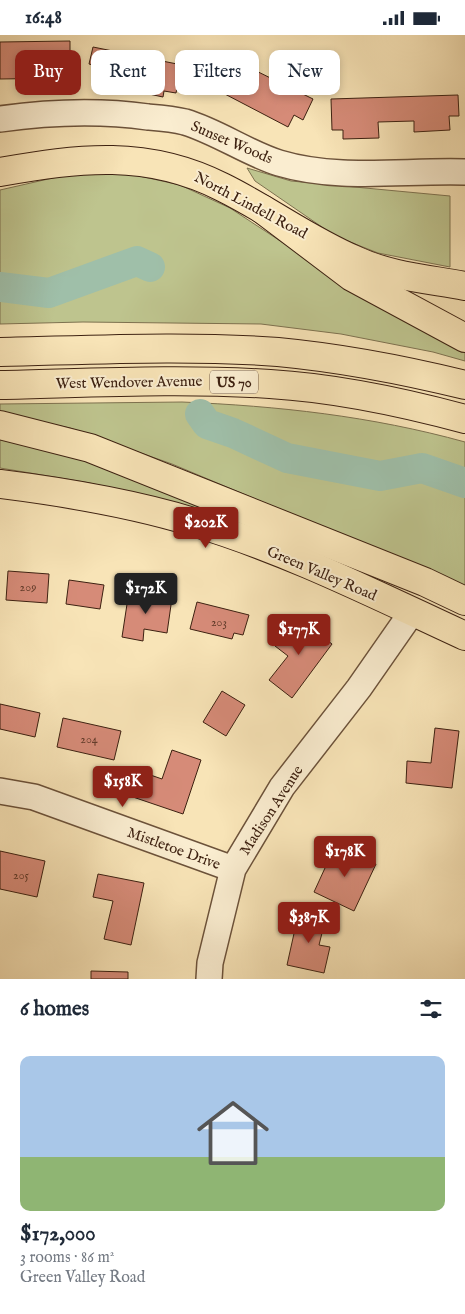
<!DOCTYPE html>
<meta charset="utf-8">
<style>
:root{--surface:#fff;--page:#f2f2f3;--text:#1f2937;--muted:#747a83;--line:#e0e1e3;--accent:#8f2418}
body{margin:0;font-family:"IM FELL English",serif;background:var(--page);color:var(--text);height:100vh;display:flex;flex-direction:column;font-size:19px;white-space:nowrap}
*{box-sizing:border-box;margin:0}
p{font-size:16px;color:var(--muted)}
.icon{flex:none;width:28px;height:28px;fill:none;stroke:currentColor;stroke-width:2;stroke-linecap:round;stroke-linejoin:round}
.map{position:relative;height:944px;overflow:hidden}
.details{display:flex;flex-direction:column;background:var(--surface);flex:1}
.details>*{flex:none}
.top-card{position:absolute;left:15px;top:15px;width:435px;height:45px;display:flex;gap:10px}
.price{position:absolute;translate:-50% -42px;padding:0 11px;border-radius:5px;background:var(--accent);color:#fff;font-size:16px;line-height:32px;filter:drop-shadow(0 1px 2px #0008)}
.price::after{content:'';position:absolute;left:50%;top:30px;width:15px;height:11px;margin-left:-8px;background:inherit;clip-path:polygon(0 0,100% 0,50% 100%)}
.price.on{background:#222;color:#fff}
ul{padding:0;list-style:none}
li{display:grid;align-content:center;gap:10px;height:265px;padding:0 20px}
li+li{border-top:1px solid var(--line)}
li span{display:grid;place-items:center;height:155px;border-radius:10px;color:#555}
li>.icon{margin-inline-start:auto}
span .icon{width:90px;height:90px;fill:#fffc;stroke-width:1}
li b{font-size:21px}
h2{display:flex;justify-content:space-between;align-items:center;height:60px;padding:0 20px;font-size:21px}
.tag{padding:0 18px;border-radius:10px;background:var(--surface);box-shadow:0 2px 8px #0003;font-size:18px;line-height:45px}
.tag.on{background:var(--accent);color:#fff}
.status{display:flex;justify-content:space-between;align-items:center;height:35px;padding:0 25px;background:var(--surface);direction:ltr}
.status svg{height:14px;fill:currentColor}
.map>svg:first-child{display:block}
.green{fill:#bec48e;stroke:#7e7250}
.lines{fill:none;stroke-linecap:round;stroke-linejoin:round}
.river{stroke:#9fbfa9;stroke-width:30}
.building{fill:#d68b78;stroke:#3d2111}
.minor-casing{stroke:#6c523a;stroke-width:28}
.major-casing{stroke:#3d2111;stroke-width:30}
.highway-casing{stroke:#3d2111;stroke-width:30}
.minor{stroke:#faedd0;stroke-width:25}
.major{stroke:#f8e4b7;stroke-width:28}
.highway{stroke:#f8e4b7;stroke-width:28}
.labels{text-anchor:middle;stroke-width:4;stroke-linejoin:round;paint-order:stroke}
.number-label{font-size:12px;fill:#633c2b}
.shield{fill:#faedd0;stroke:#765e4a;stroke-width:1}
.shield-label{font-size:14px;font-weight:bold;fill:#3d2111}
.street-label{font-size:15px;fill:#3d2111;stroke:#faedd0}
</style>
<div class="status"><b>16:48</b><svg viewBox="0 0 49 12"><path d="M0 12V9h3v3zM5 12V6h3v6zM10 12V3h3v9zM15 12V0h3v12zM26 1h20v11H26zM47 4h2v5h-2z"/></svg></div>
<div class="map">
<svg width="465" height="944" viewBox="0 0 465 944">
<rect width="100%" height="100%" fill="#f8e4b7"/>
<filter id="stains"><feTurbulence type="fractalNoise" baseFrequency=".004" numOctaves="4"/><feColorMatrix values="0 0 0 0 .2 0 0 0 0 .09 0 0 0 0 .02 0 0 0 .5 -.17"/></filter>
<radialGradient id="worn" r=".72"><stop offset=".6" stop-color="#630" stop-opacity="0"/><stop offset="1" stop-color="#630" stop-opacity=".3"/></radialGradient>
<path class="green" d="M247 133 291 146 450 161V232L378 218 335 201 255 146Z
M96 137 135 140 180 150 230 173 323 234 465 310V326L433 317 341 299 261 289 83 287 0 289V155L57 142Z
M182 367C278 371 371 381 465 407V552L172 429 70 393 0 378V369Z
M0 399 51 411 246 485 243 490 159 465 90 448 0 433Z"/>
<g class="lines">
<path class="river" d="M0 252 49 258 137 226 150 232
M200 379 207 389 233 398 287 423 380 441 422 433 465 448"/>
</g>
<path class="building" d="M70 6V28H63V43L0 44V7Z
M93 12 182 30 176 58 164 56 163 62 93 47 97 31 89 29Z
M236 26 313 64 303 85 294 80 288 92 221 57Z
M458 60 459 81H449L450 95 414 97V86L378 87 379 103 343 104V95H332L331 64Z
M8 536 49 539 47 568 6 565Z
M69 545 104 550 100 574 66 569Z
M129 556 172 563 167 598 144 594 143 606 122 602Z
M197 567 249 580 243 600 234 598 232 604 190 594Z
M297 582 332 609 292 663 269 645 288 621 275 611Z
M222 656 245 670 226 701 203 687Z
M0 669 40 678 35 702 0 694Z
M63 683 121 696 114 725 57 712Z
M435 693 459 696 452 753 406 748 407 726 431 728Z
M172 715 201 725 183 779 130 761 139 736 162 744Z
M336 809 376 829 354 876 314 857Z
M0 816 45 826 37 862 0 854Z
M98 839 144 848 131 910 104 904 113 866 93 862Z
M299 876 326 882 319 910 330 912 324 938 287 930Z
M91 936 128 937V944H91Z"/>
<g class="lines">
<g class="minor-casing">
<path id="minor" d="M0 84C50 77 97 75 148 82 160 83 173 84 185 87 218 97 247 118 279 128 339 146 404 135 465 137
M0 756 34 762 233 834
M209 944 210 928 233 834 282 752 359 653 412 577"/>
</g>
<g class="major-casing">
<path id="major" d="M0 137C79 123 147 114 222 152 267 174 308 205 355 225 389 241 428 244 465 251
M0 449C64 457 131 468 193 487 287 515 376 560 465 601"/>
</g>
<g class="highway-casing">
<path id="highway" d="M262 174 352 242 465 303
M0 317C92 315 185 310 278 317 341 323 404 335 465 350
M0 350C90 348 180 343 270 349 336 353 402 367 465 384
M0 390 90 413 425 547 465 566"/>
</g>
<use href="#minor" class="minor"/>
<use href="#major" class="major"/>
<use href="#highway" class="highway"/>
</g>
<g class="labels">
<g class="number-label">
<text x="28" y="556">209</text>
<text x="219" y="591">203</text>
<text x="89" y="708">204</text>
<text x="21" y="844">205</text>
</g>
<rect class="shield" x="210" y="335.5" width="48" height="23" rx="4"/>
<g class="shield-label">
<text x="234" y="352">US 70</text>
</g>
<g class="street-label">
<text transform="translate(232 107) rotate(23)" y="5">Sunset Woods</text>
<text transform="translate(251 170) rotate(28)" y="5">North Lindell Road</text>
<text transform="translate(129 347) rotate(-1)" y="5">West Wendover Avenue</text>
<text transform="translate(322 538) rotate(23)" y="5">Green Valley Road</text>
<text transform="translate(271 775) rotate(-57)" y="5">Madison Avenue</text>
<text transform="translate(174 813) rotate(20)" y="5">Mistletoe Drive</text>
</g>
</g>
<rect width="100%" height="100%" filter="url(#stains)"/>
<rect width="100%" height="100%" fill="url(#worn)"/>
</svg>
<b class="price" style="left:206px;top:514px">$202K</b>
<b class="price on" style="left:146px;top:580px">$172K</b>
<b class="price" style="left:299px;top:621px">$177K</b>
<b class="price" style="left:123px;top:773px">$158K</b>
<b class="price" style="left:345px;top:843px">$178K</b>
<b class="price" style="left:309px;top:909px">$387K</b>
<div class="top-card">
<a class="tag on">Buy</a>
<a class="tag">Rent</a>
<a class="tag">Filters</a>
<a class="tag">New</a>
</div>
</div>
<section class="details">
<h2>6 homes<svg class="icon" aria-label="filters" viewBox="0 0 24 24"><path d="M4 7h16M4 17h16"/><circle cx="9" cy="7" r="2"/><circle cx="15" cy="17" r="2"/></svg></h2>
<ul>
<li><span style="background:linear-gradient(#a9c7e8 65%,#8fb573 0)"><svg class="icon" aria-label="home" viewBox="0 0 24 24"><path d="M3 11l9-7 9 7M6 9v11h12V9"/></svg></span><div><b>$172,000</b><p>3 rooms · 86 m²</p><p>Green Valley Road</p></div></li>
</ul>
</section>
